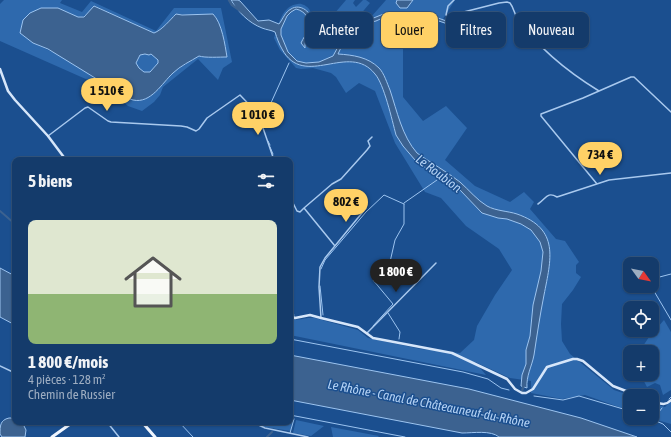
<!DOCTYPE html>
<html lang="fr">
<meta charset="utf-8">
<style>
:root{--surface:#143b6b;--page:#1d4271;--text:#f1f3f6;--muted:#9dadc1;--line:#33557e;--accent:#ffd166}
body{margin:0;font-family:"Asap Condensed",sans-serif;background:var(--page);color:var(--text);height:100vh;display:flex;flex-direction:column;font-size:15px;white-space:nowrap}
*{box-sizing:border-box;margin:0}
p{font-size:13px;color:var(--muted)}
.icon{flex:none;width:22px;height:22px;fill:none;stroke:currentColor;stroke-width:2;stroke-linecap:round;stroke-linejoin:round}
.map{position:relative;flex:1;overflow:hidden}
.details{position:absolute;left:12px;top:157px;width:281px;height:268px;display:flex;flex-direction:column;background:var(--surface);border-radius:8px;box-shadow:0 1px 3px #0004,0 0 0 1px var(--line)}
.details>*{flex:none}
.hud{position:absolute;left:305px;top:12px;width:306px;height:36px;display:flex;gap:8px}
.needle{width:26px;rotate:123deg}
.controls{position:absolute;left:623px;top:257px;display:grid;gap:8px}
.controls a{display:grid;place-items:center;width:36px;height:36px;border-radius:8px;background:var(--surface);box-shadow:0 1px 3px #0004,0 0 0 1px var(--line);font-size:20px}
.price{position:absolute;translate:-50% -34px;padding:0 9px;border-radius:14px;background:var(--accent);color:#111;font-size:13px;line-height:26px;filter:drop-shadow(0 1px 2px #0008)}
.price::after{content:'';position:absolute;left:50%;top:24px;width:12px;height:9px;margin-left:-6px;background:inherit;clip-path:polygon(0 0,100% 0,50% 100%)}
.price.current{background:#222;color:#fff}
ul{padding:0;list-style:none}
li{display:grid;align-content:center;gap:8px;height:212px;padding:0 16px}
li span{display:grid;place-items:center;height:124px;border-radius:8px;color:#555}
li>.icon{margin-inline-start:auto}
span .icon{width:72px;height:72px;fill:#fffc;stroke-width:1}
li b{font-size:17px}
h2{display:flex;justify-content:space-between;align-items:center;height:48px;padding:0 16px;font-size:17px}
.pill{padding:0 14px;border-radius:8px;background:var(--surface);box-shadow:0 1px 3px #0004,0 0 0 1px var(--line);font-size:14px;line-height:36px}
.pill.current{background:var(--accent);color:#111}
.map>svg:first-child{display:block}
.green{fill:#2e69ad;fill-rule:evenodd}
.water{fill:#3c6290;stroke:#9cc4f0;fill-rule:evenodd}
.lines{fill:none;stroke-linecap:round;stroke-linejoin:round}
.stream{stroke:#9cc4f0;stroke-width:1}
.canal{stroke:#3c6290;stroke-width:2}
.river{stroke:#3c6290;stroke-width:2.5}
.street{stroke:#a9c9ee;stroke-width:1.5}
.secondary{stroke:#d6e6fa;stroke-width:2.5}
.primary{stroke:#f0f6ff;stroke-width:3}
.labels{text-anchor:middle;stroke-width:3;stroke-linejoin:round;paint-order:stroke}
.water-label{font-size:13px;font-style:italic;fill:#b5d3f5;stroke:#1b4f8f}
</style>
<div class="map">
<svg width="671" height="437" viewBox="0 0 671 437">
<rect width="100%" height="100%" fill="#1b4f8f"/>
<path class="green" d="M4 0H62L60 3 82 12 91 1 156 31 174 8H221L232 62 223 68 218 80 198 59 163 87 160 95 154 102 142 111 128 106 106 88 0 41V4ZM95 6 154 33C162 30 170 20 176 14L216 17 223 38 227 57H203L199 56 173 72 153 94 116 83 111 79 33 43 65 11C82 19 81 20 95 6Z
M346 0H355L353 3 356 7 363 0H366L370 3 353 23 371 17 386 0H455L441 22H403V97L423 121 446 106 467 128 445 160 475 186 510 202 524 192 534 202 530 209 556 239 565 241 579 262 576 265V273L581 277 573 290 562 304 561 324 562 341 570 354 614 390 632 396H630V411L585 395 562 399 531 393V381L510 378 475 362 486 375 290 335V318C298 322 306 317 315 318L358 330 368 338 421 349 460 353 474 340 477 326 495 295 512 270 499 249 466 226 441 198 425 192 395 143 375 91 359 83 346 93 336 77 331 73 313 68 301 69 296 68 280 50 274 38C278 26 282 5 298 4 301 3 307 6 309 9 312 14 314 21 316 26L310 42Z
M145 54H151L158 60V63L150 72H143L139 68 136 63 140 55Z
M664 320 671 332V390L663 395 660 385 655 383 647 387 640 374H652V352H639L649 337Z
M671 401V424L650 418H652V403L665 407Z
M290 419H292L291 431 264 427 255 422H290Z
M296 420 324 426 311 436 293 433Z
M331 427 379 436 378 437H333Z"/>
<path class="water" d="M231 0H238L240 1 258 21 269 20 279 24C283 19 285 12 291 9 300 3 313 12 312 24 311 33 304 38 305 48L301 43C303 38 307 34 308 29 311 19 305 11 296 9L291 12 287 16 281 29V35L288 52 297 61 306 63 319 62 333 56 345 34 351 27 386 13 404 16H427L438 18 469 29 489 25V27L465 30 436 20 422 17 401 18 387 16 376 21 355 26 351 29 346 37 338 54C353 55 368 57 379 68 384 73 387 83 390 90 397 111 402 136 417 153 431 163 446 171 460 182 469 190 477 200 487 206 496 211 508 211 517 214 560 229 551 259 544 295 540 315 537 335 534 355 532 366 526 376 527 388L521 386 522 375 526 364V350L530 336 533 305 541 271 543 252 540 242 531 230 521 224 507 219 498 218 482 213 460 190 446 180 440 178 415 160 403 146 396 135C392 120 384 84 375 74 349 41 304 90 282 49 279 44 277 38 275 32 271 30 267 30 262 28 249 23 238 12 231 0Z
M397 0H413L407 8H400L396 3Z
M94 6 154 33C162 30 170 20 176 14L182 15 213 14C222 23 225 45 227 57 220 57 205 58 199 56 191 61 180 66 173 73 162 83 151 104 133 100 123 98 118 85 111 79L100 81 48 49 33 43 20 33 23 20 30 13 41 8H58L78 17H84ZM145 54 149 55 151 54 158 60V63L150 72H144L139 68 136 63 140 55Z
M0 268 15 276V325L0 317Z
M290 355 469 389 581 418 637 437H499C491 430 473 433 462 433L290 400Z
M9 418H15V422H22L26 430 25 437H2L0 434C0 426 0 420 9 418Z"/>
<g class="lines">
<path class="stream" d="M263 125 264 121 274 111 270 105 289 63
M268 141 270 145
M270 147 273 154
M404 203 437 180
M321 269 325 260 366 212 384 195 404 204
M652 279 671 274
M320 286 323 315
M651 286 671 320
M290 308 294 315
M388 313 400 332 399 339
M373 326 393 304 373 280 390 262 395 240 404 224V204
M290 339 463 372 488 379 501 388 509 390
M534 396 563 400 579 396 630 411
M669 399 671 397
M290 415 405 437
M656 416 662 408
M649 418 663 424 671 432
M179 422 193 437
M290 433 294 419"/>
<path class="canal" d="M0 211 15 224
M267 437 272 432"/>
<path class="river" d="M229 0 232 5 242 12
M522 391 524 384"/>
<path class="street" d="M454 0 448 6 446 15 448 16 499 3 507 2 510 3C514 8 514 14 518 19 539 49 568 72 599 91
M48 136 85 108 88 107 108 121 111 122 181 126 187 127 196 131 199 129 207 118 240 95 262 118 263 128 274 160
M597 184 541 116V114L583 98 631 77H634L671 112
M290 197 297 211 300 212 304 208 335 246
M538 204C546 199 547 191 557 197L609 180 671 173
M304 208 332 184 341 179 367 150 370 146 368 141 372 137
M321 318 319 287 320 267 325 258 366 208 364 201
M367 333 436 263
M0 366 15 373
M107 422 119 437
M252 422 265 428 308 437"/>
<path class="secondary" d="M0 69 8 91 15 100 48 136 66 160
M290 316 295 318 310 315 321 318 358 327 373 338 452 353 507 379 515 389 522 393H526L533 389 547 367 573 359H577L583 361 613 386 639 396
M652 401C659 403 665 407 671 400"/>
<path class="primary" d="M142 422 155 437
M52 437 73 422"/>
</g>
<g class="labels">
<g class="water-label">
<text transform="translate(439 173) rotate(37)" y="5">Le Roubion</text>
<text transform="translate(429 403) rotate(11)" y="5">Le Rhône - Canal de Châteauneuf-du-Rhône</text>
</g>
</g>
</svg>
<div class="controls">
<a><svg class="needle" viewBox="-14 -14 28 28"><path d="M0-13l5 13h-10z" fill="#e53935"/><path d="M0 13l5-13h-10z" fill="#9dadc1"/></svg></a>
<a><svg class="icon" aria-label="locate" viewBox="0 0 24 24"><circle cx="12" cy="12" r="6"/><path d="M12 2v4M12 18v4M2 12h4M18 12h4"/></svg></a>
<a>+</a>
<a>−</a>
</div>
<b class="price" style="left:107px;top:112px">1 510 €</b>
<b class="price" style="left:258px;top:136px">1 010 €</b>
<b class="price" style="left:600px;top:176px">734 €</b>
<b class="price" style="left:346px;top:223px">802 €</b>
<b class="price current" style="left:396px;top:293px">1 800 €</b>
<div class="hud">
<a class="pill">Acheter</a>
<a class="pill current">Louer</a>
<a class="pill">Filtres</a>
<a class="pill">Nouveau</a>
</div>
<section class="details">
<h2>5 biens<svg class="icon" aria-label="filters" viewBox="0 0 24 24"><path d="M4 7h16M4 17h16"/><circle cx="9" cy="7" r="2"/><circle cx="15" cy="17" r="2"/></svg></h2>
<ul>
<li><span style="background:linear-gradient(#dfe7d0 60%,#8fb573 0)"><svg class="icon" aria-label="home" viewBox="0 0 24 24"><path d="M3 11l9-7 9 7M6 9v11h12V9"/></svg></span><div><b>1 800 €/mois</b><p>4 pièces · 128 m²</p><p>Chemin de Russier</p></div></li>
</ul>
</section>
</div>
